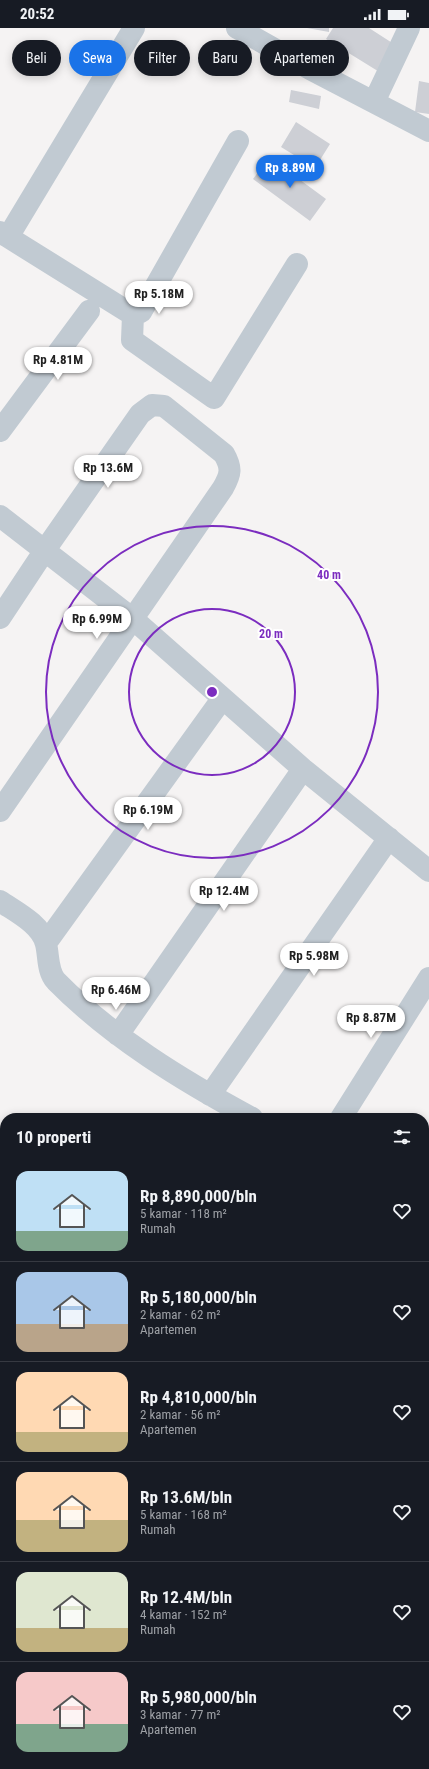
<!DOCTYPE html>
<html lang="id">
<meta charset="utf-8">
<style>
:root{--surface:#171b24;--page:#242831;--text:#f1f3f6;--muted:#9ea1a6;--line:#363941;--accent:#1a73e8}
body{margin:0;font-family:"Roboto Condensed",sans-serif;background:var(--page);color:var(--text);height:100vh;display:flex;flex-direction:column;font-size:15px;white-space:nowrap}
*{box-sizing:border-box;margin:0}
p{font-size:13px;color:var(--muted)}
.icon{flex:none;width:22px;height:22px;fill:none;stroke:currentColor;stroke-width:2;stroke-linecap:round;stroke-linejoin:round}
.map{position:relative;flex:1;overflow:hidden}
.sheet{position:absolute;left:0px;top:1085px;width:429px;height:656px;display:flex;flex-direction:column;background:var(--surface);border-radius:16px 16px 0 0;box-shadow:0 2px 10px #0003}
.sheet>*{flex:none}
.top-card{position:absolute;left:12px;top:12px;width:405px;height:36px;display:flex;gap:8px}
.price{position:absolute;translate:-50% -34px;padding:0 9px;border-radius:14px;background:#fff;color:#222;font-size:13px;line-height:26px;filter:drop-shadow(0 1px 2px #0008)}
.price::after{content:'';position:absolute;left:50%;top:24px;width:12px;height:9px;margin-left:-6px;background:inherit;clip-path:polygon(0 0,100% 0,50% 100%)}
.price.current{background:var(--accent);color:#fff}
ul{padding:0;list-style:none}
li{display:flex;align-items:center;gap:12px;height:100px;padding:0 16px}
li+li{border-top:1px solid var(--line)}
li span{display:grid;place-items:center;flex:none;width:112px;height:80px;border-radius:12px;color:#555}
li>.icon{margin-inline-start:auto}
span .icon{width:48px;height:48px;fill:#fffc;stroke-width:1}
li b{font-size:17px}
h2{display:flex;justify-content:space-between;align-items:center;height:48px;padding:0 16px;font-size:17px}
.pill{padding:0 14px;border-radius:18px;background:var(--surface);box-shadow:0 2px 10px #0003;font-size:14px;line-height:36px}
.pill.current{background:var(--accent);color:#fff}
.status{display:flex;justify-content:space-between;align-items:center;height:28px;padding:0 20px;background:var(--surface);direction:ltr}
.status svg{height:11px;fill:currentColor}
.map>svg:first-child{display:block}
.building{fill:#cdcfd5}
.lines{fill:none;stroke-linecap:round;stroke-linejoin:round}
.minor{stroke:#c1cad2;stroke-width:22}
.ring{fill:none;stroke:#7b2cbf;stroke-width:2}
.centre{fill:#7b2cbf;stroke:#fff;stroke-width:2}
.ring-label{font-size:12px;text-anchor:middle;font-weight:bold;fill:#7b2cbf;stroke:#fff;stroke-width:4;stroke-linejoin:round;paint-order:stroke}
</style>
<div class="status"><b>20:52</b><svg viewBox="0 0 49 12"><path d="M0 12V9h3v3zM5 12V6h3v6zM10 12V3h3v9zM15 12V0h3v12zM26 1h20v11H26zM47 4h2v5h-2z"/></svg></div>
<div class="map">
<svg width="429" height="1741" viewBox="0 0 429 1741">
<rect width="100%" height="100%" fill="#f5f3f3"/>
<path class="building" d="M307 0H329V4Z
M333 0H369L397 18 381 45 326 11Z
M419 53 429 55V86L415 84Z
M291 62 321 68 319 81 289 74Z
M296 94 330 116 315 140 281 119Z
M269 129 326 171 310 193 253 151Z"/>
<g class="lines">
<path class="minor" d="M237 0 310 41 429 103
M374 74 409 0
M0 204 8 209 134 0
M8 209 133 287 141 284 238 113
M133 287 132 312 214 370 297 236
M0 403 89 283
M0 488 133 591 303 741 429 843
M0 590 45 522 140 386 152 377 164 378 224 426C232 440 231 446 223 460L0 783
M0 873C16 884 41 896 46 916 49 928 47 943 56 953 111 1009 183 1053 252 1090
M46 915 222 671
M118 1007 303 741
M210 1067 389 810
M341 1090 429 950
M424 1144H429
M424 1251H429
M424 1373H429
M0 1382H5
M424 1484H429
M0 1492 5 1491
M424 1595H429
M424 1701 429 1702
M0 1710H5
M294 1736V1741"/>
</g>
<g class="ring">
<circle cx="212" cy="664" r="83"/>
<circle cx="212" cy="664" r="166"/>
</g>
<circle cx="212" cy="664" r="6" class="centre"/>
<g class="ring-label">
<text x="329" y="551">40 m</text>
<text x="271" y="610">20 m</text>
</g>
</svg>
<b class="price current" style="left:290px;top:161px">Rp 8.89M</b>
<b class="price" style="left:159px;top:287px">Rp 5.18M</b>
<b class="price" style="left:58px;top:353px">Rp 4.81M</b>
<b class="price" style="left:108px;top:461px">Rp 13.6M</b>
<b class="price" style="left:97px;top:612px">Rp 6.99M</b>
<b class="price" style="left:148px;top:803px">Rp 6.19M</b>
<b class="price" style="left:224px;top:884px">Rp 12.4M</b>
<b class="price" style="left:314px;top:949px">Rp 5.98M</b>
<b class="price" style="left:116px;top:983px">Rp 6.46M</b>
<b class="price" style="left:371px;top:1011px">Rp 8.87M</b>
<div class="top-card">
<a class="pill">Beli</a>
<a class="pill current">Sewa</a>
<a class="pill">Filter</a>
<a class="pill">Baru</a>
<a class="pill">Apartemen</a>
</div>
<section class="sheet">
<h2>10 properti<svg class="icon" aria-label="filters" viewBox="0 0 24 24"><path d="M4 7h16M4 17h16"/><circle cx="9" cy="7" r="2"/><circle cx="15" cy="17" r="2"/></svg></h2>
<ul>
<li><span style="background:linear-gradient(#bfe0f5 75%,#7fa58c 0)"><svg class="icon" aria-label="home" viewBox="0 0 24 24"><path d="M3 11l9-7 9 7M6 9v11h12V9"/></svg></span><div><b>Rp 8,890,000/bln</b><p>5 kamar · 118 m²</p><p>Rumah</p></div><svg class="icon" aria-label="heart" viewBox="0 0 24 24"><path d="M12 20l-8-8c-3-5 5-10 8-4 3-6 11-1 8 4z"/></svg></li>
<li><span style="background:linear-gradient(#a9c7e8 65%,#b9a48a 0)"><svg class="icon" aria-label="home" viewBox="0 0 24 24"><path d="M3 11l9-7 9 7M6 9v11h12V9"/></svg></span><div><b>Rp 5,180,000/bln</b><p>2 kamar · 62 m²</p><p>Apartemen</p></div><svg class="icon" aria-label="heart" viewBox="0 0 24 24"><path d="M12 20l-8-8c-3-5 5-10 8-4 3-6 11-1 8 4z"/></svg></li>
<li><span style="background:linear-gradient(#ffd9b3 75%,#c2b280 0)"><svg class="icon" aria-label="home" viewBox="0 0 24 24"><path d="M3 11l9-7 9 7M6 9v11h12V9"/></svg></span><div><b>Rp 4,810,000/bln</b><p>2 kamar · 56 m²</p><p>Apartemen</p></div><svg class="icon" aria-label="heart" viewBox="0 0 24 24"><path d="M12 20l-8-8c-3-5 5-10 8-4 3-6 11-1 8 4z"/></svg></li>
<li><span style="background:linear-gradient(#ffd9b3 60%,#c2b280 0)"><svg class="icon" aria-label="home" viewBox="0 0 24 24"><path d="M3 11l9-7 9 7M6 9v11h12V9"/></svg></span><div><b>Rp 13.6M/bln</b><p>5 kamar · 168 m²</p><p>Rumah</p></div><svg class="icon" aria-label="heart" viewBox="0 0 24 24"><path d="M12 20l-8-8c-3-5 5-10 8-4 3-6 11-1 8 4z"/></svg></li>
<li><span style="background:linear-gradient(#dfe7d0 70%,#c2b280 0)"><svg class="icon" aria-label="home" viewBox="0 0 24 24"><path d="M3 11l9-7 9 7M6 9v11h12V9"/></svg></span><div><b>Rp 12.4M/bln</b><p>4 kamar · 152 m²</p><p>Rumah</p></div><svg class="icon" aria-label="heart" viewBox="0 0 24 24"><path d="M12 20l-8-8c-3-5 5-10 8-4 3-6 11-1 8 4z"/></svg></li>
<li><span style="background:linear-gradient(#f6c9c9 65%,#7fa58c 0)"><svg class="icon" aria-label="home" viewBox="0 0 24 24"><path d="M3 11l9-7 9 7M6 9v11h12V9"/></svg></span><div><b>Rp 5,980,000/bln</b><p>3 kamar · 77 m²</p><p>Apartemen</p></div><svg class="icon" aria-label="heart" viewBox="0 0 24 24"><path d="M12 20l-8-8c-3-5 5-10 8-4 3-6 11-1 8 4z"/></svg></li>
</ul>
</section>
</div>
